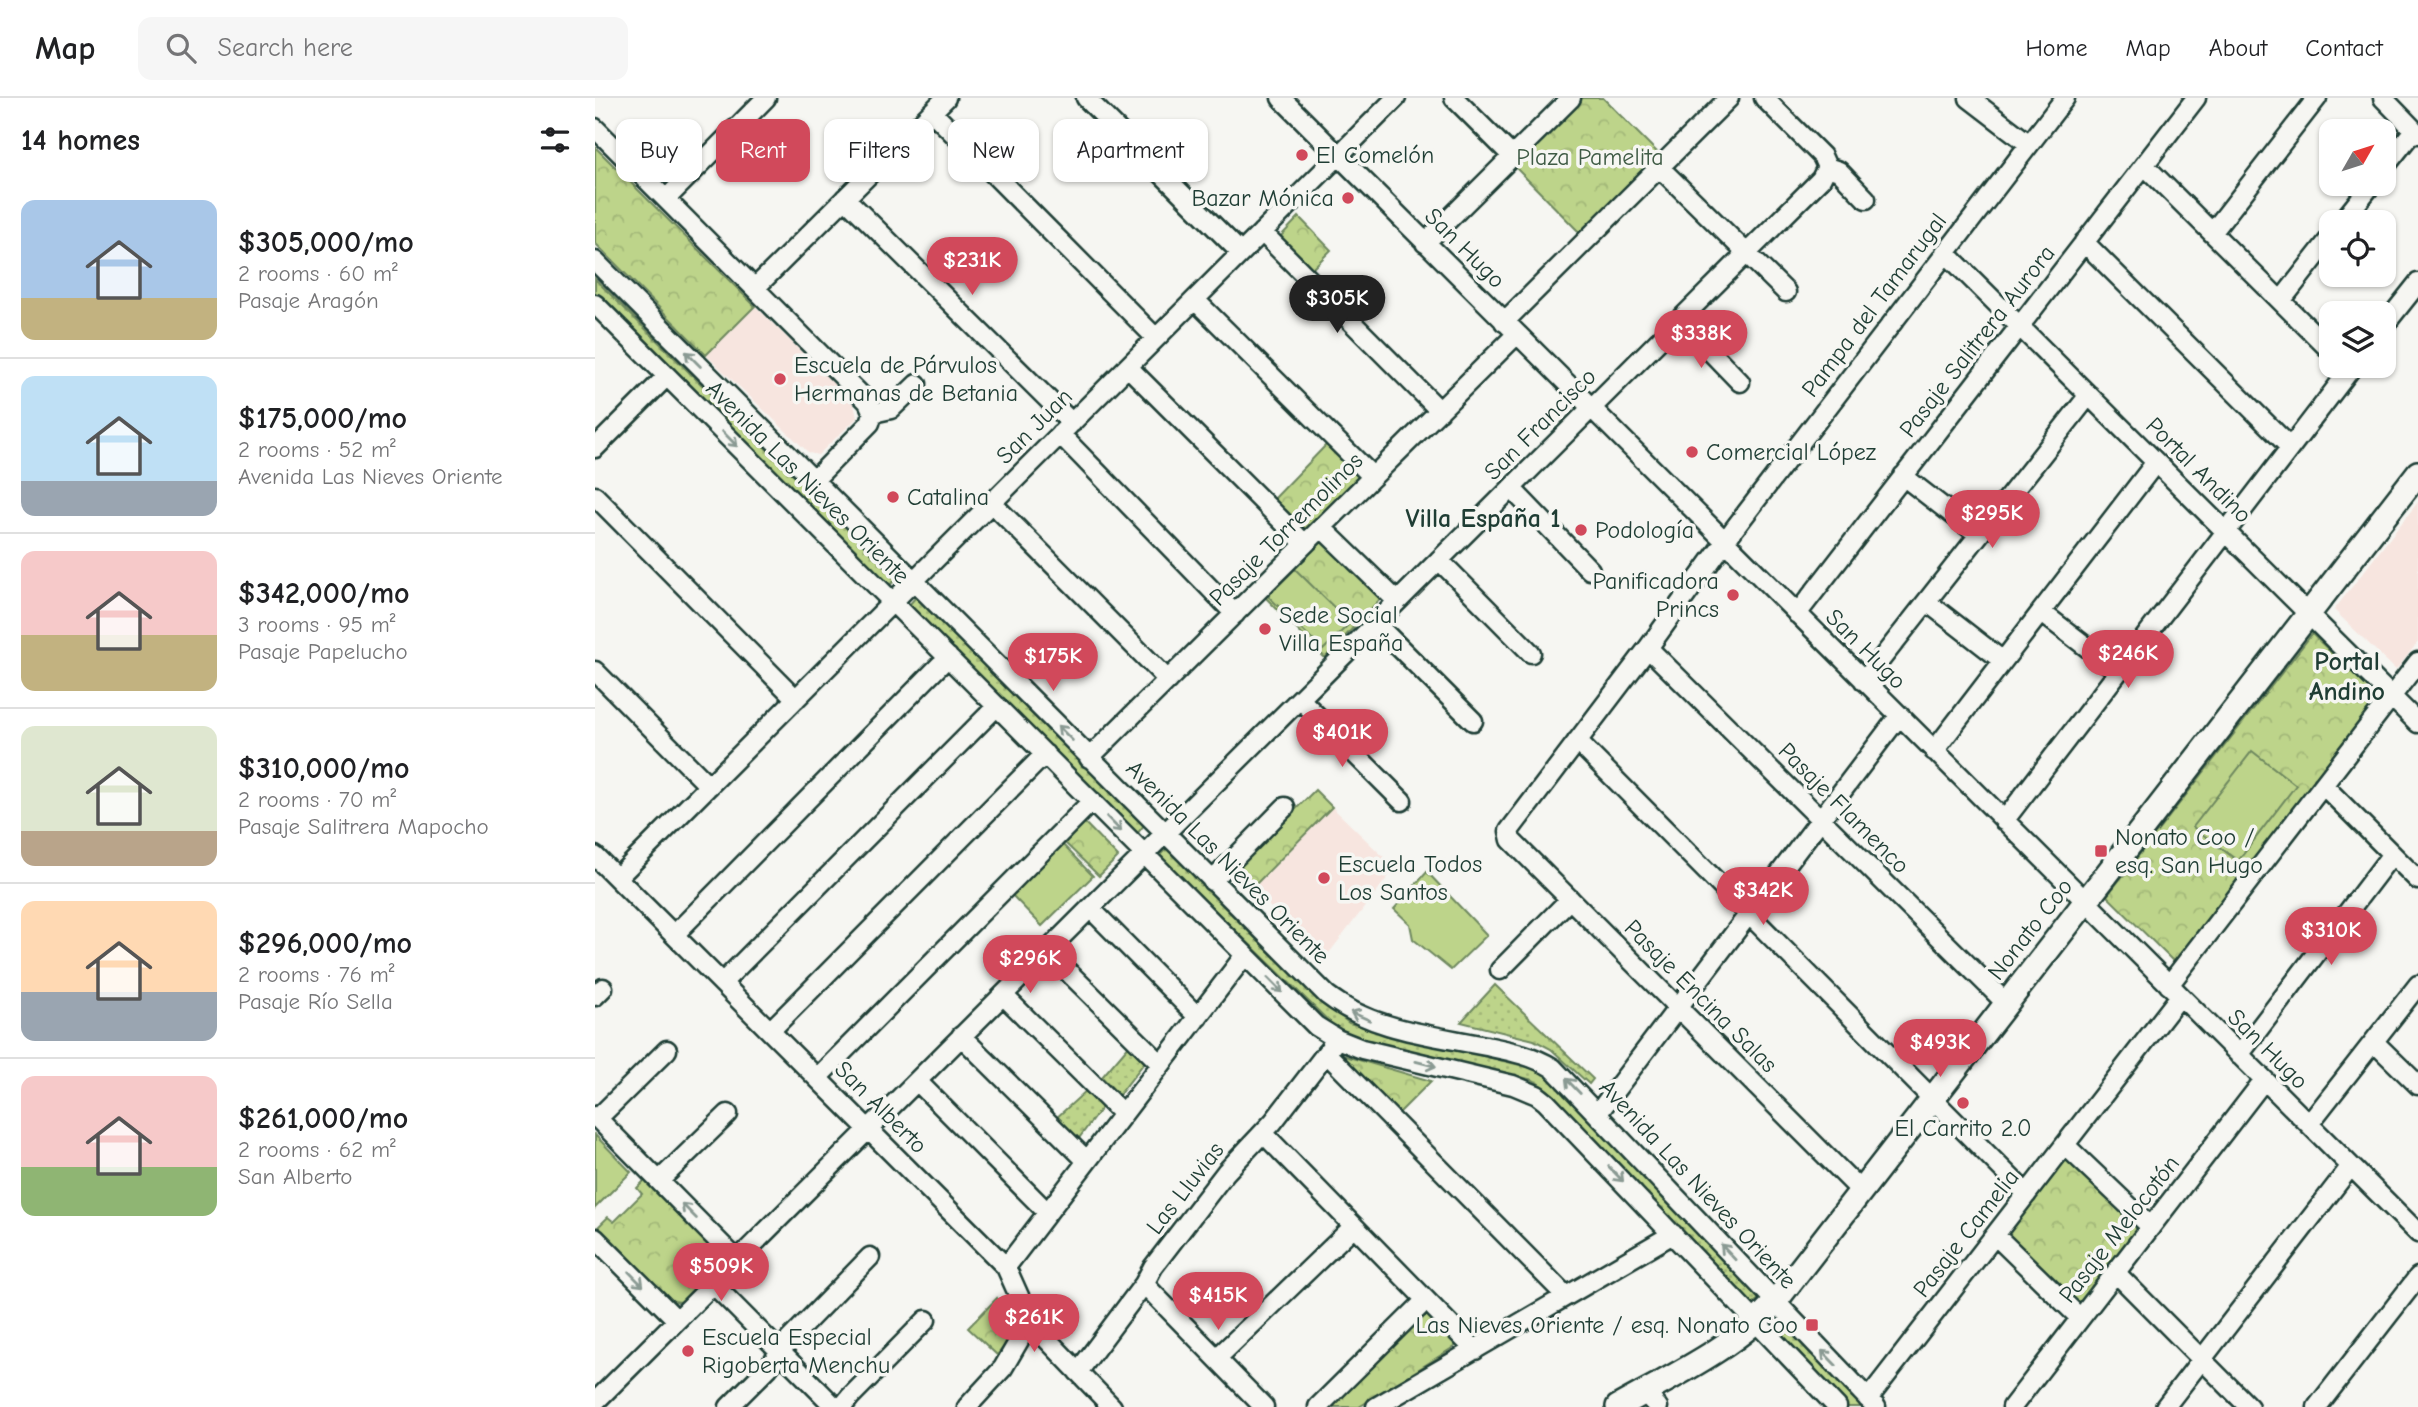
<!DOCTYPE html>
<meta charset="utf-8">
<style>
:root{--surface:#fff;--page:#f6f6f6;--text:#202124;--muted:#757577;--line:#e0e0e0;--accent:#d1495b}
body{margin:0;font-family:"Comic Neue",sans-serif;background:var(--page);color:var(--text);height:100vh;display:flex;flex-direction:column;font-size:26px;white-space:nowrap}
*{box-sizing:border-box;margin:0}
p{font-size:23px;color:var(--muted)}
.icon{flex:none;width:38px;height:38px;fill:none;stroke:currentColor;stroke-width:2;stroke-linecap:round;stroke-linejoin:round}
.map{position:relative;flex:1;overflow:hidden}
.drawer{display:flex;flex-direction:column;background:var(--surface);width:595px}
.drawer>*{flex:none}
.hud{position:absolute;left:21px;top:21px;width:665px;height:63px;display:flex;gap:14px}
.needle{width:46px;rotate:51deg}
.controls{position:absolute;left:1724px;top:21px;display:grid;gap:14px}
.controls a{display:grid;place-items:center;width:77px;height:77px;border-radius:14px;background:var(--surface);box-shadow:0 2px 5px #0004;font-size:35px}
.price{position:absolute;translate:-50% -60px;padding:0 16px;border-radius:24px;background:var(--accent);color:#fff;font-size:23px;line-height:46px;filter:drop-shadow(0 2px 4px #0008)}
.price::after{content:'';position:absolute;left:50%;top:42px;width:21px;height:16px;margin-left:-10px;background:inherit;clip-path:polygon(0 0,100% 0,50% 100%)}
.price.current{background:#222;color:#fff}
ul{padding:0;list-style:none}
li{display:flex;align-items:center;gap:21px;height:175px;padding:0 21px}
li+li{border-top:2px solid var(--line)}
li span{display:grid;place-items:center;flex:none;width:196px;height:140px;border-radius:14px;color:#555}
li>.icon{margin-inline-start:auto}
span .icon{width:84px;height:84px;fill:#fffc;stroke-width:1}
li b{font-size:30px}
h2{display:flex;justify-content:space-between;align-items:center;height:84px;padding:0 21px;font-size:30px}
.pill{padding:0 24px;border-radius:14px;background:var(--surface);box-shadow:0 2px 5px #0004;font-size:24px;line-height:63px}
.pill.current{background:var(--accent);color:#fff}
header{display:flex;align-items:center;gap:42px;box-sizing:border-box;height:98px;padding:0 35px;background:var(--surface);border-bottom:2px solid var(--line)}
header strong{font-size:33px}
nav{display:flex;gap:38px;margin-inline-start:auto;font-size:24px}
.search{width:490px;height:63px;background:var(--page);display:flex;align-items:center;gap:18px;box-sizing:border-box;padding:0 24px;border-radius:14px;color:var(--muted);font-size:26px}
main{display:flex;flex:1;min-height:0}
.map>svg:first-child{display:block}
.built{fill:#f7e5df}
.grass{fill:url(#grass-dots);stroke:#6e885f;stroke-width:2}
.park{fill:url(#park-crowns);stroke:#6e885f;stroke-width:2}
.pitch{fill:#bdd48a;stroke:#6e885f;stroke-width:2}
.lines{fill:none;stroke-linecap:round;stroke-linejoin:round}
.minor-casing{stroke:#1f3d34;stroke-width:23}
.major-casing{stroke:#1f3d34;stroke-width:28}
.minor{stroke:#f6f6f2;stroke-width:18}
.major{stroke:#f6f6f2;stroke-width:23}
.oneway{stroke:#8a9a93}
.poi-dot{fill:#d1495b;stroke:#f6f6f2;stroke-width:2.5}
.labels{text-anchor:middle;stroke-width:7;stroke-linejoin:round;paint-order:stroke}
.poi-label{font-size:24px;fill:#1f3d34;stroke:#f6f6f2;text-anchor:start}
.park-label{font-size:24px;fill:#3f5b45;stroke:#f6f6f2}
.street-label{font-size:24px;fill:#1f3d34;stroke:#f6f6f2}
.neighbourhood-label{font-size:26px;font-weight:bold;fill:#1f3d34;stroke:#f6f6f2}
</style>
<header>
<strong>Map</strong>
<div class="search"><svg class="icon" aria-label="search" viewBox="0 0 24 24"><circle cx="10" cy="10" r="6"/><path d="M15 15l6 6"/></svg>Search here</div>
<nav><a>Home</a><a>Map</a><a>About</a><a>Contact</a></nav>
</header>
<main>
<section class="drawer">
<h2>14 homes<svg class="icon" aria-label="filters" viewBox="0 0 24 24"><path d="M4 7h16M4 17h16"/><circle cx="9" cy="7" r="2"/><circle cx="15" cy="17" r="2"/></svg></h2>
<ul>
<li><span style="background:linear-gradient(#a9c7e8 70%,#c2b280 0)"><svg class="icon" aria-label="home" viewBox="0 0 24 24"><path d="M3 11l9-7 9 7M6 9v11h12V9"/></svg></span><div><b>$305,000/mo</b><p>2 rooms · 60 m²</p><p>Pasaje Aragón</p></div></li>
<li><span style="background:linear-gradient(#bfe0f5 75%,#9aa5b1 0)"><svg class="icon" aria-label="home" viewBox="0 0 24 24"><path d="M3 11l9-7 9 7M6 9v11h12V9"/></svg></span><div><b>$175,000/mo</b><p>2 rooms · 52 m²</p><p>Avenida Las Nieves Oriente</p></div></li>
<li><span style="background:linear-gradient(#f6c9c9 60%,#c2b280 0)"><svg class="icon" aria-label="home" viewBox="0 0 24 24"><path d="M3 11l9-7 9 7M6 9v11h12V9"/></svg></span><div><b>$342,000/mo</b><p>3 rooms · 95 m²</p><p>Pasaje Papelucho</p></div></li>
<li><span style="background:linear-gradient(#dfe7d0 75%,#b9a48a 0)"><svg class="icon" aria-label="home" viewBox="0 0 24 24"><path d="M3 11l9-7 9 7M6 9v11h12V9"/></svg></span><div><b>$310,000/mo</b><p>2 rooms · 70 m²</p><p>Pasaje Salitrera Mapocho</p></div></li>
<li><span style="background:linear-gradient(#ffd9b3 65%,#9aa5b1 0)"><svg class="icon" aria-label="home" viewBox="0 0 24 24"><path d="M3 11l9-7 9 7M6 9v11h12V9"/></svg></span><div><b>$296,000/mo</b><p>2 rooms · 76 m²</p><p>Pasaje Río Sella</p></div></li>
<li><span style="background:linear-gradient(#f6c9c9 65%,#8fb573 0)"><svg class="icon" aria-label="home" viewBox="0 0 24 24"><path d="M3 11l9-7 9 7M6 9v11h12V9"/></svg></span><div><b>$261,000/mo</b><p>2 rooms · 62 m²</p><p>San Alberto</p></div></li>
</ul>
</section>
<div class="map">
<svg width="1823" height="1309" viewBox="0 0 1823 1309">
<defs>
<pattern id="grass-dots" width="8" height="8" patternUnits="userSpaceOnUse" patternTransform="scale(1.75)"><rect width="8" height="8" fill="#bdd48a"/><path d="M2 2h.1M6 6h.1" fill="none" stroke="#a2b778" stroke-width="1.8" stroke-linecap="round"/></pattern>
<pattern id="park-crowns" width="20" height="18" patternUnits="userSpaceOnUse" patternTransform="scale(1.75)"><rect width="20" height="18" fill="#bdd48a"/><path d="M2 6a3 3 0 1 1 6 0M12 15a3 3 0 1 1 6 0" fill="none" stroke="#a2b778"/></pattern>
</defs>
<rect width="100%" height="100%" fill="#f6f6f2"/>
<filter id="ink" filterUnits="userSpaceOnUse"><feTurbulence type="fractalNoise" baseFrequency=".0143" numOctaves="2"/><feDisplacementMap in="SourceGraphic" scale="14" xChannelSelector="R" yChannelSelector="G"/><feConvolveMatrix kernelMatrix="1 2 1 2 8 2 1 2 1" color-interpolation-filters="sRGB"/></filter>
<g filter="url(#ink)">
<path class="built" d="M160 208 259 306 262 320 223 357 214 355 111 257Z
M1823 404V544L1801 572 1739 512Z
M737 709 800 770 727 864 657 790Z"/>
<path class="grass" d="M0 181 302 480 294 488 0 196Z
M321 499 549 727 542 736 313 508Z
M572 750 731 906 754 925 949 973 959 982 1160 1192 1164 1201 1156 1207 1151 1203 953 992 938 982 747 936 564 758Z
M900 887 998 981 994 986 956 951 939 942 866 924Z
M536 945 552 961 524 997 507 979Z
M493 991 509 1006 482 1043 460 1021Z
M1195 1230 1270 1309H1252L1185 1239Z"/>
<path class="park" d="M984 0H1008L1065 57 988 138 918 67Z
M0 49 160 208 111 257 0 145Z
M704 119 736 152 715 173 683 141Z
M732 346 764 378 708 435 677 403Z
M730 442 788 498 730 560 669 498 722 444Z
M1717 536 1785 601 1582 867 1512 798Z
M720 692 737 709 657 790 635 769 680 723 685 727Z
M486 721 523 759 504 778 466 741Z
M740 955 836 983 801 1018Z
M1472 1057 1543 1125 1544 1135 1489 1206 1481 1208 1414 1141 1413 1132Z
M51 1081 124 1152V1167L88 1204 74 1203 3 1129 13 1119 19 1124 47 1096 42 1090Z
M402 1200 421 1236 402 1257 373 1230Z
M829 1213 862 1247 764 1309H730Z"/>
<path class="pitch" d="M700 471 755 525 728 552 673 498Z
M1657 653 1701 687 1643 763 1598 729Z
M465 744 498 778 447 828 414 794Z
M832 774 892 837 856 872 818 841 815 826 799 811Z
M0 1037 36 1074 0 1110Z"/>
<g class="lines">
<g class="minor-casing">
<path id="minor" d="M491 0 646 155
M686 0 1823 1135
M859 0 917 58
M1169 0 1227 58 1232 69
M1374 0 1434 46
M1788 0 1823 36
M337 14 561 240
M0 30 273 304 278 315 275 325 219 382
M1549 67 1736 253
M1064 69 1191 194
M1232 69 1244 73 1271 101
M1788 71 1819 32
M250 100 477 325
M71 101 171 0
M1747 124 1777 86
M667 134 845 313
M1617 135 1722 0
M1489 144 1695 349
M830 145 976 0
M1350 154 1823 625
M0 163 732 897C777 932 837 937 891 948 915 953 937 957 958 970L1281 1309
M160 190 351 0
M600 202 778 379
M1686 203 1736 139
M0 206 721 928 742 941 767 951 918 987 942 997 951 1004 1242 1309
M1085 222 1145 284
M909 224 1134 0
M1788 229 1823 185
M533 269 710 446
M278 315 296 311 322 286
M465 336 640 516
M0 350 72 278
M1308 378 1384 437
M916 390 995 472
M0 398 201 601
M397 405 573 582
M727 430 802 503
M844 462 936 555
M1332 504 1408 563
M1446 514 1523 573
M1202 516 1601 0
M780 525 878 623
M1053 550 1411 905
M0 573 114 688
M1269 583 1494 297
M705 601 807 703
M982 643 1432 1096
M1339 653 1561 364
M494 660 922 236
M1728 687 1823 782
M1409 723 1758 268
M0 758 411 1169 428 1207 444 1233 517 1309
M22 780 801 0
M617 783 690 709
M495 810 603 919
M79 837 353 559
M452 853 566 966
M905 872 975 801
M127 885 402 608
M1574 887 1823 564
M408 897 528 1016
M0 898 8 890
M175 933 450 656
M366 938 492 1063
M1779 944 1823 987
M731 955 971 1198
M1644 957 1797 756
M222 980 497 703
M322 983 452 1114
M1003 1015 1304 618
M0 1018 142 1162
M2 1021 72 952
M1714 1026 1823 887
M668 1035 880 1252
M1470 1047 1556 1129
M64 1083 133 1016
M1266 1093 916 742 914 733 1053 550 1139 431 1470 0
M1400 1137 1485 1220
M0 1140 82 1222
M411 1169 650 857
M1521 1175 1654 1309
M118 1186 240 1309
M549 1186 669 1309
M622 1260 759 1128
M483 1274 549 1186 558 1169 631 1074 678 1024 742 941
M1049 1294 1063 1309
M1273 1301 1585 898
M0 1304 1226 81 1232 69
M134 1309 173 1270 194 1242 275 1159
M247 1309 255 1299 331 1222
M372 1309 408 1270 436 1222
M723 1309 831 1202
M781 1309 1078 1136
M1417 1309 1669 982
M1570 1309 1756 1068
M1722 1309 1823 1179"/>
</g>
<g class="major-casing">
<path id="major" d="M1023 1309C1074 1280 1142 1248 1180 1204L1823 375"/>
</g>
<use href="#minor" class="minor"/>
<use href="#major" class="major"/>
</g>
<defs><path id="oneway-shaft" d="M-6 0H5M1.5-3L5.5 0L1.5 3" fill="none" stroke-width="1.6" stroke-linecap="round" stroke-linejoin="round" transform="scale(1.75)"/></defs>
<g class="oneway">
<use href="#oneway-shaft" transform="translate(98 261) rotate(-135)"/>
<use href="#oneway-shaft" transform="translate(135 341) rotate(45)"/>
<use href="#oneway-shaft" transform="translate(470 635) rotate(-135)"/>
<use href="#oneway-shaft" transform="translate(519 726) rotate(45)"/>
<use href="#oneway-shaft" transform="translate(680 887) rotate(45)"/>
<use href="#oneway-shaft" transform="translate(765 918) rotate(-156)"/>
<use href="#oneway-shaft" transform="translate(831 966) rotate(14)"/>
<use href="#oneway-shaft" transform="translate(978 988) rotate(-134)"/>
<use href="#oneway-shaft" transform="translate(1021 1076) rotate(46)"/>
<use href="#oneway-shaft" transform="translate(94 1113) rotate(-135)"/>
<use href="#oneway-shaft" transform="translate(1133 1154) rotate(-133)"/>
<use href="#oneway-shaft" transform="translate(41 1181) rotate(45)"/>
<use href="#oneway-shaft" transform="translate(1234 1260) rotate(-134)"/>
</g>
</g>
<g class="poi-dot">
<circle cx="707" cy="57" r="7"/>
<circle cx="753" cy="100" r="7"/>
<circle cx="185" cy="281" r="7"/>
<circle cx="1097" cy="354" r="7"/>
<circle cx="298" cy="399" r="7"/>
<circle cx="986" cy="432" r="7"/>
<circle cx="1138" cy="497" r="7"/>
<circle cx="670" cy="531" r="7"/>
<rect x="1499" y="746" width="14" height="14" rx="3.5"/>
<circle cx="729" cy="780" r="7"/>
<circle cx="1368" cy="1005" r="7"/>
<rect x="1210" y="1220" width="14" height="14" rx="3.5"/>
<circle cx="93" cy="1253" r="7"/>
</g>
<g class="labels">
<g class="poi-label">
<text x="721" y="65">El Comelón</text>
<text x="739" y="108" text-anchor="end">Bazar Mónica</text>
<text x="199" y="275">Escuela de Párvulos<tspan x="199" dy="28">Hermanas de Betania</tspan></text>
<text x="1111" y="362">Comercial López</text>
<text x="312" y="407">Catalina</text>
<text x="1000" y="440">Podología</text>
<text x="1124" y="491" text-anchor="end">Panificadora<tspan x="1124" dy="28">Princs</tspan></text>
<text x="684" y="525">Sede Social<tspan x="684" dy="28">Villa España</tspan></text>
<text x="1520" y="747">Nonato Coo /<tspan x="1520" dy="28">esq. San Hugo</tspan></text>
<text x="743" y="774">Escuela Todos<tspan x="743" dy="28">Los Santos</tspan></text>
<text x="1368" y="1038" text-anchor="middle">El Carrito 2.0</text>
<text x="1203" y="1235" text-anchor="end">Las Nieves Oriente / esq. Nonato Coo</text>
<text x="107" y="1247">Escuela Especial<tspan x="107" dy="28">Rigoberta Menchu</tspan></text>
</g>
<g class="park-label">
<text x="995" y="67">Plaza Pamelita</text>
</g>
<g class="street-label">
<text transform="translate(870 150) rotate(45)" y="8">San Hugo</text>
<text transform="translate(1279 207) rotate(-53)" y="8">Pampa del Tamarugal</text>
<text transform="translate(1382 243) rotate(-52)" y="8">Pasaje Salitrera Aurora</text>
<text transform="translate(945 326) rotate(-45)" y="8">San Francisco</text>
<text transform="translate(439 328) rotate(-45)" y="8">San Juan</text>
<text transform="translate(1604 372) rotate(45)" y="8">Portal Andino</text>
<text transform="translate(213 384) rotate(45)" y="8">Avenida Las Nieves Oriente</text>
<text transform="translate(691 431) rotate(-45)" y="8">Pasaje Torremolinos</text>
<text transform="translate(1271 551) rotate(45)" y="8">San Hugo</text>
<text transform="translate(1249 710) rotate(45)" y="8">Pasaje Flamenco</text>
<text transform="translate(633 764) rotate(45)" y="8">Avenida Las Nieves Oriente</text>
<text transform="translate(1435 831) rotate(-52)" y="8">Nonato Coo</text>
<text transform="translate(1106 898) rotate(45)" y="8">Pasaje Encina Salas</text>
<text transform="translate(1673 951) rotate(45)" y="8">San Hugo</text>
<text transform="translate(286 1009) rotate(45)" y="8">San Alberto</text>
<text transform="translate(1103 1086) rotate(47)" y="8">Avenida Las Nieves Oriente</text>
<text transform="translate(590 1090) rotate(-52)" y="8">Las Lluvias</text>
<text transform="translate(1524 1131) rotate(-52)" y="8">Pasaje Melocotón</text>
<text transform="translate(1371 1135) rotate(-52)" y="8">Pasaje Camelia</text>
</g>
<g class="neighbourhood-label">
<text x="888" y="429">Villa España 1</text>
<text x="1752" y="572">Portal<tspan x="1752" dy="30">Andino</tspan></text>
</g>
</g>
</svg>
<div class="controls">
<a><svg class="needle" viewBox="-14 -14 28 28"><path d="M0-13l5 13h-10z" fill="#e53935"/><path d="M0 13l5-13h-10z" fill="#757577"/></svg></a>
<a><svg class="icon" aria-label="locate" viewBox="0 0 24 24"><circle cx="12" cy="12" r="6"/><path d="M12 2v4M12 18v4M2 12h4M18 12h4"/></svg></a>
<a><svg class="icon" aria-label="layers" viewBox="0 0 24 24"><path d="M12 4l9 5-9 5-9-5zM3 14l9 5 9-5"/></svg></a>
</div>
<b class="price" style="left:377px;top:199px">$231K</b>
<b class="price current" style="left:742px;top:237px">$305K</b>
<b class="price" style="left:1106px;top:272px">$338K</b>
<b class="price" style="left:1397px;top:452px">$295K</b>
<b class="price" style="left:1533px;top:592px">$246K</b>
<b class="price" style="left:458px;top:595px">$175K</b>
<b class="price" style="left:747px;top:671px">$401K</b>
<b class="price" style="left:1168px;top:829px">$342K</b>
<b class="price" style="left:1736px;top:869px">$310K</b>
<b class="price" style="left:435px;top:897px">$296K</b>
<b class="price" style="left:1345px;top:981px">$493K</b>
<b class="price" style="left:126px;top:1205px">$509K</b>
<b class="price" style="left:623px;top:1234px">$415K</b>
<b class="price" style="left:439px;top:1256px">$261K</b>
<div class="hud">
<a class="pill">Buy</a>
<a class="pill current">Rent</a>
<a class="pill">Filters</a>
<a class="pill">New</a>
<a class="pill">Apartment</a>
</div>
</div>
</main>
